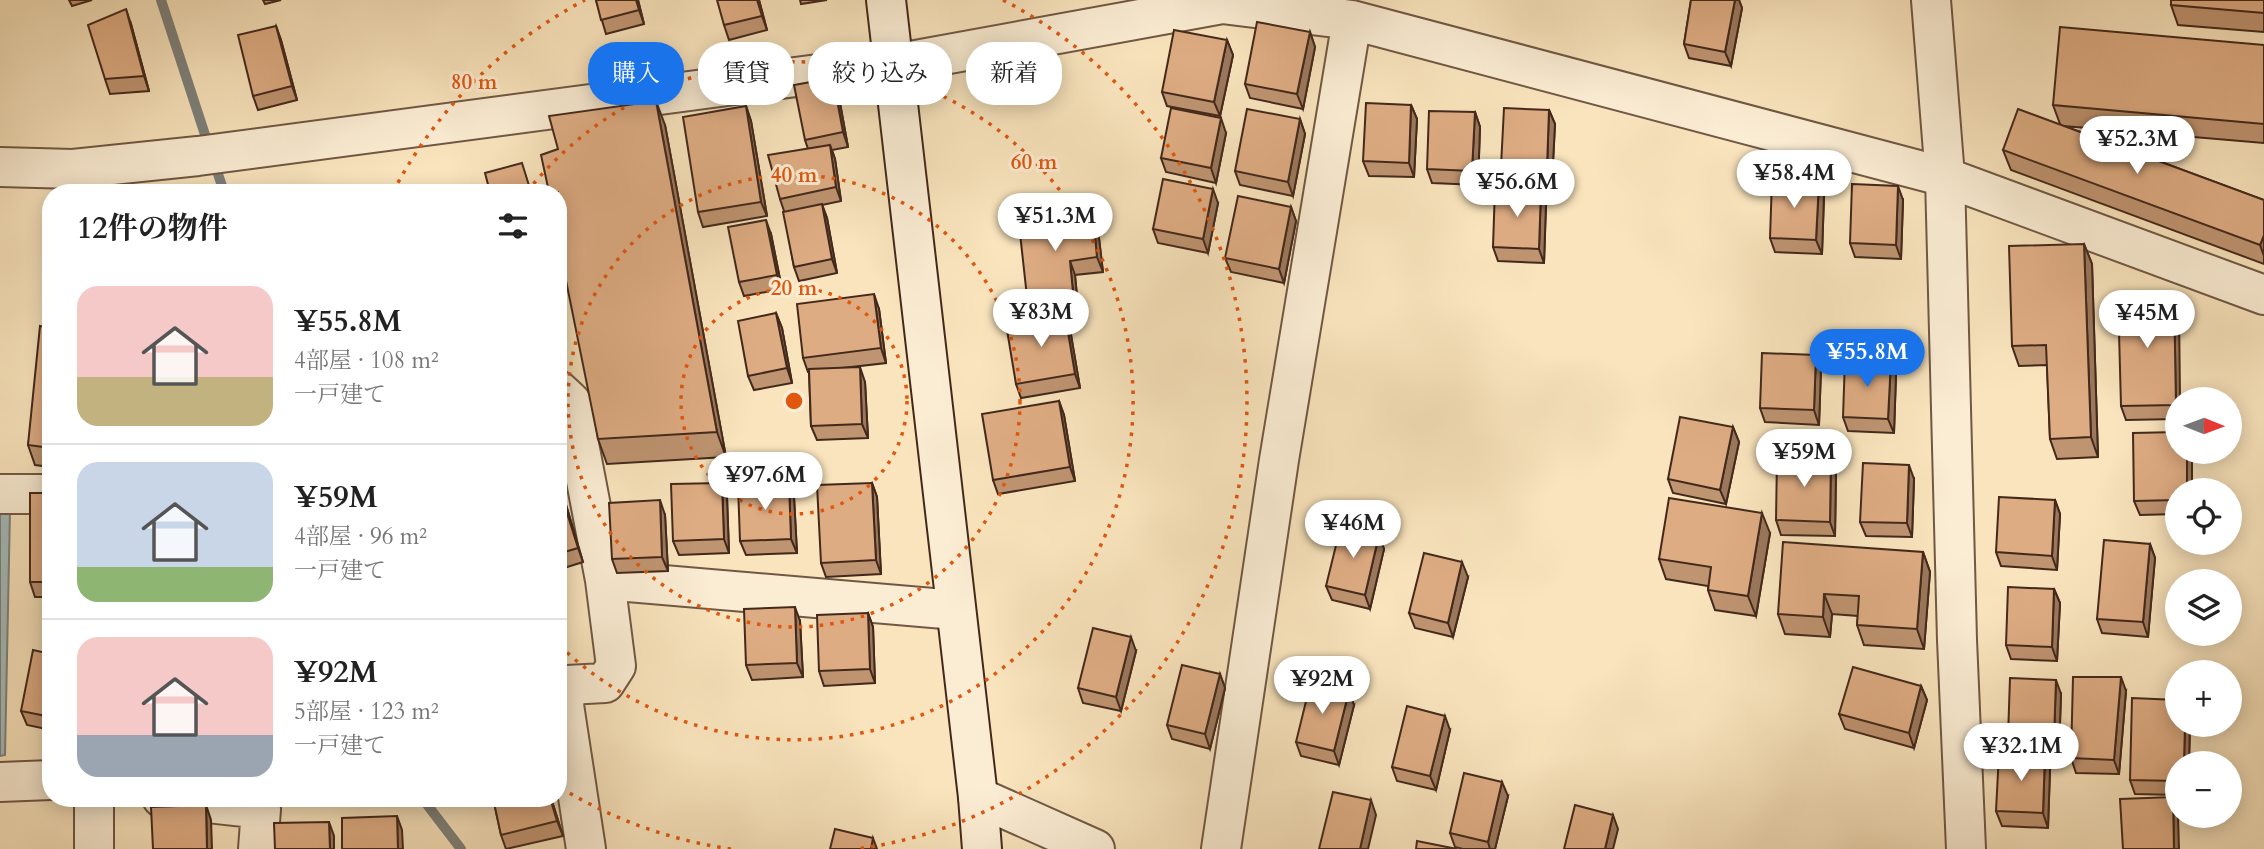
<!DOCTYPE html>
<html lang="ja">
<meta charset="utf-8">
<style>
:root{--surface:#fff;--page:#f2f2f2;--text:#222;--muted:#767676;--line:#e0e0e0;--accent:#1a73e8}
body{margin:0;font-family:Cardo,"Noto Serif JP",serif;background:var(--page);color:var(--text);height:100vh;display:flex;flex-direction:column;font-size:26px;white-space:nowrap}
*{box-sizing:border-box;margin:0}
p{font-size:23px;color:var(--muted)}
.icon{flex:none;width:38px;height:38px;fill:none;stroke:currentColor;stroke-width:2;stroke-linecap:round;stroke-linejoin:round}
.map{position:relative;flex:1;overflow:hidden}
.details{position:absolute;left:42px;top:184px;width:525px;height:623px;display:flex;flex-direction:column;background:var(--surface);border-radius:28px;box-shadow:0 4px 18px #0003}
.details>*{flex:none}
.hud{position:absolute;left:588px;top:42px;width:665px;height:63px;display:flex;gap:14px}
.needle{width:46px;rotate:91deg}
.buttons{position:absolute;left:2165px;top:387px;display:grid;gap:14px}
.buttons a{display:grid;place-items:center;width:77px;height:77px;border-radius:50%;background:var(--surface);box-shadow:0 4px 18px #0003;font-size:35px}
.price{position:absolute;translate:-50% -60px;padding:0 16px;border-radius:24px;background:#fff;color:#222;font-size:23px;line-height:46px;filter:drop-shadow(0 2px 4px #0008)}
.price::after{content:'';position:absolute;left:50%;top:42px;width:21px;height:16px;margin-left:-10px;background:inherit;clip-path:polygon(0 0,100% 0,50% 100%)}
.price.current{background:var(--accent);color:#fff}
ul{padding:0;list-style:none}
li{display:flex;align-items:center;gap:21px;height:175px;padding:0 35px}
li+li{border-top:2px solid var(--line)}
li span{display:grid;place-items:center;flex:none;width:196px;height:140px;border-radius:21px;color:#555}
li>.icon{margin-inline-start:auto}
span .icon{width:84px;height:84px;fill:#fffc;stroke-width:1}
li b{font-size:30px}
h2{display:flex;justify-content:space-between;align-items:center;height:84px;padding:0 35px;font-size:30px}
.pill{padding:0 24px;border-radius:28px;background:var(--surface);box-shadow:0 4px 18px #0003;font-size:24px;line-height:63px}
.pill.current{background:var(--accent);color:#fff}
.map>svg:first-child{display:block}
.water{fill:#a3bcbc;stroke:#7d817c;stroke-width:2}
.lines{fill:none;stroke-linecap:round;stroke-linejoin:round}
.stream{stroke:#7d817c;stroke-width:10}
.street-casing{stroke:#705844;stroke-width:42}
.secondary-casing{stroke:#43291c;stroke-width:42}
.street{stroke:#fbedd4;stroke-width:38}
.secondary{stroke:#fbedd4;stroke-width:38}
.wall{fill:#bf9471;stroke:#43291c;stroke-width:2}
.shaded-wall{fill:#9b785c;stroke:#43291c;stroke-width:2}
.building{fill:#deac83;stroke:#43291c;stroke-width:2}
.ring{fill:none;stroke:#e0570d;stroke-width:3.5;stroke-dasharray:3.5 7}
.centre{fill:#e0570d;stroke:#fbedd4;stroke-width:3.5}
.ring-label{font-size:21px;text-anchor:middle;font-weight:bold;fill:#e0570d;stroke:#fbedd4;stroke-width:6;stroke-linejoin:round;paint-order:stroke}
</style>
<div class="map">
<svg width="2264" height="849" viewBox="0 0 2264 849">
<rect width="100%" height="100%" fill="#f9e4bd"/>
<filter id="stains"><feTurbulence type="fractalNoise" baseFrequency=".00286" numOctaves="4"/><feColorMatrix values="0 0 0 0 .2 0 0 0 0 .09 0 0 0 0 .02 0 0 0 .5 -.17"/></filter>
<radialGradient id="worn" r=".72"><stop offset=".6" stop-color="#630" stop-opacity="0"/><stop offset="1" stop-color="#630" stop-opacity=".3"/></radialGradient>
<path class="water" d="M10 510 5 755 0 756V511Z"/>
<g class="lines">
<path class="stream" d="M161 0 209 147
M214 162 224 192
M422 798 461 849"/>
<g class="street-casing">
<path id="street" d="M1931 0 1945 177 1957 640 1966 849
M0 167 73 169 198 156 894 64 1222 4 1352 20 1945 177 2264 295
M558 390 571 402 605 580 616 666 605 683 567 685 564 705 586 849
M0 494H51
M605 580 956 610
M0 782 51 780
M978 797 1095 849
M162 798 261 809 258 849
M94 849V798
M1221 849 1279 460 1352 20"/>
</g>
<g class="secondary-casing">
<path id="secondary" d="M886 0 978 797 982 849"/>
</g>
<use href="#street" class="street"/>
<use href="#secondary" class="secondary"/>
</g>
<path class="wall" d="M69 0H92L72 6Z
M263 0H281L265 4Z
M596 0H638L644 24 606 34Z
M759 0 767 30 729 40 724 25Z
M800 0H827L801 4Z
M1691 0H1739L1742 8 1731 66 1689 58 1684 44Z
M2264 0V32L2178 25 2171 5Z
M131 24 149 91 110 94 105 79Z
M276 26 281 40 297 100 258 110 253 96Z
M1310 32 1315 47 1303 109 1250 98 1245 84Z
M1227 40 1233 55 1220 116 1167 106 1162 92Z
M2264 45V143L2064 126 2264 200V264L2011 170 2003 150 2060 124 2053 105Z
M833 78 838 92 848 147 832 150 835 159 841 201 822 205 827 218 837 273 799 281 794 267 784 211 780 199 808 149 805 140Z
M1411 105 1417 119 1414 177 1369 176 1363 161Z
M746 106 751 121 767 216 703 227 698 212Z
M1549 110 1555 124 1552 182 1507 181 1501 166Z
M1475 112 1480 127 1478 185 1432 183 1427 169Z
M1300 119 1305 134 1293 196 1240 185 1235 171Z
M665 125 726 457 607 464 598 439 558 149Z
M1226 133 1216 183 1166 172 1161 158Z
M1819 182 1824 196 1822 254 1775 252 1770 238Z
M1541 190 1546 204 1544 263 1498 261 1493 247Z
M1903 200 1901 259 1855 257 1850 243Z
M1218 203 1208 253 1158 243 1153 229Z
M1291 207 1296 221 1284 283 1231 272 1225 258Z
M1093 216 1098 230 1103 272 1075 275 1078 307 1032 311 1027 297Z
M771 234 782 289 744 296 739 282Z
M2084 244 2092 264 2098 457 2057 459 2050 439 2047 365 2019 366 2012 346Z
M2174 294 2179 308 2177 419 2126 420 2121 406Z
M879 309 886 363 843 368 865 382 868 438 817 440 811 426 809 372H808L803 358Z
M776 313 782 328 792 383 754 390 748 376Z
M51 328V467L35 465 28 445Z
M1070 329 1080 388 1021 398 1016 384Z
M1821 369 1819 425 1765 422 1760 408Z
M1896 375 1894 433 1848 431 1843 417Z
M1059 401 1064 415 1075 481 998 494 993 480Z
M1733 427 1739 442 1726 504 1673 493 1668 479Z
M2177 452H2192V490H2177V514L2140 515 2134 501Z
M1831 458 1836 472 1835 536 1781 535 1776 520Z
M1914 479 1912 537 1866 536 1860 522Z
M872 483 877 497 881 574 826 577 821 563Z
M558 484 564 498 583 562 558 570Z
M51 493V597H35L30 582Z
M727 497 729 553 679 555 673 541Z
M794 497 797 553 746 555 740 541Z
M2055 500 2060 514 2057 570 2001 566 1996 552Z
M665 515 668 571 617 573 612 559Z
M1770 533 1756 616 1715 610 1708 590V586L1666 579 1659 559Z
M1379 535 1384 549 1370 609 1332 600 1326 586Z
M2150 544 2155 558 2148 637 2102 633 2097 619Z
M1923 552 1930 572 1924 649 1864 645 1857 625 1858 616 1832 614 1830 637 1785 634 1778 614Z
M1468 577 1453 637 1415 628 1409 613Z
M2054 589 2060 603 2057 661 2011 659 2006 645Z
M868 613 873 627 875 683 824 686 819 671Z
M800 621 803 677 752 680 746 665Z
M1136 651 1121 711 1083 703 1078 688Z
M51 654V730L27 725 21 711Z
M1220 674 1225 688 1210 749 1172 739 1167 725Z
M1921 686 1927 700 1914 748 1845 729 1839 714Z
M2126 691 2119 774 2076 773 2071 758Z
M2061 694 2059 753 2013 751 2008 737Z
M1354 705 1339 765 1301 756 1296 742Z
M2190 724 2189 763H2177V795L2135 794 2130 780Z
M1450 730 1436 790 1397 781 1392 767Z
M2050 770 2048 828 2002 826 1996 811Z
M1508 796 1495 849H1463L1455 847 1450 833Z
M493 798H551L563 836 506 849 501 835Z"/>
<path class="shaded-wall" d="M636 0H638L644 24 639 10Z
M757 0H759L767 30 762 16Z
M1735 0H1739L1742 8 1731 66 1725 52Z
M126 9 131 24 149 91 144 76Z
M276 26 281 40 297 100 292 86Z
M1310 32 1315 47 1303 109 1297 94Z
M1227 40 1233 55 1220 116 1214 102Z
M833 78 838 92 848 147 843 132Z
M656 101 665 125 726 457 717 432Z
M1411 105 1417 119 1414 177 1409 163Z
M746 106 751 121 767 216 761 202Z
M1549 110 1555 124 1552 182 1547 168Z
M1475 112 1480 127 1478 185 1472 171Z
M1221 118 1226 133 1216 183 1211 168Z
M1300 119 1305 134 1293 196 1288 182Z
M830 145 835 159 841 201 836 187Z
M1819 182 1824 196 1822 254 1816 240Z
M1898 186 1903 200 1901 259 1896 245Z
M1213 189 1218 203 1208 253 1203 239Z
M1541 190 1546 204 1544 263 1539 249Z
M822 204 827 218 837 273 832 259Z
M1291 207 1296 221 1284 283 1279 269Z
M1093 216 1098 230 1103 272 1097 257Z
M766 220 771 234 782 289 777 275Z
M2264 235V256L2260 245Z
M2084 244 2092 264 2098 457 2091 437Z
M1070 261 1075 275 1078 307 1073 292Z
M874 294 879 309 886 363 881 348Z
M2174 294 2179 308 2180 399H2177V409L2176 405Z
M776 313 782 328 792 383 787 368Z
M1065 314 1070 329 1080 388 1075 374Z
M1816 355 1821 369 1819 425 1814 410Z
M1891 360 1896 375 1894 433 1888 419Z
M860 367 865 382 868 438 862 424Z
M1059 401 1064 415 1075 481 1070 467Z
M1733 427 1739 442 1726 504 1720 490Z
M2187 452H2192V490H2187Z
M1831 458 1836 472 1835 536 1830 522Z
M1909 465 1914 479 1912 537 1907 523Z
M722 483 727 497 729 553 724 539Z
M789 483 794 497 797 553 791 539Z
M872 483 877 497 881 574 876 560Z
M559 484 564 498 583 562 578 548Z
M660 500 665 515 668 571 662 557Z
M2055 500 2060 514 2057 570 2052 556Z
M1762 513 1770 533 1756 616 1748 596Z
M1379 535 1384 549 1370 609 1365 595Z
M2150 544 2155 558 2148 637 2143 622Z
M1923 552 1930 572 1924 649 1917 629Z
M1462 562 1468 577 1453 637 1448 623Z
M2054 589 2060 603 2057 661 2052 647Z
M1824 594 1832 614 1830 637 1823 617Z
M795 607 800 621 803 677 797 663Z
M868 613 873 627 875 683 870 669Z
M1131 637 1136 651 1121 711 1116 697Z
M1220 674 1225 688 1210 749 1205 734Z
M2121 677 2126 691 2119 774 2114 760Z
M2056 680 2061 694 2059 753 2054 738Z
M1921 686 1927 700 1914 748 1909 733Z
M1349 691 1354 705 1339 765 1334 751Z
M1445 716 1450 730 1436 790 1430 776Z
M2185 724H2190L2189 763H2184Z
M2045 755 2050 770 2048 828 2043 813Z
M1502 782 1508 796 1495 849H1490L1488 842Z
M2173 797 2177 808V816H2178L2179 849H2174Z
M550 798H551L563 836 557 821Z
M1371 800 1376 815 1368 849H1360Z
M206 805 211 820 212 849H207Z
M1613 815 1618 829 1613 849H1605Z
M397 816 402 830 403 849H398Z
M329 822 334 836V849H330Z
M873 838 877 849H871Z"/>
<path class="building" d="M596 0H636L639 10 601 20Z
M717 0H757L762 16 724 25Z
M1691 0H1735L1725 52 1684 44Z
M2171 0H2264V13L2171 5Z
M126 9 144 76 105 79 88 25Z
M1257 22 1310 32 1297 94 1245 84Z
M276 26 292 86 253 96 238 35Z
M2060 27 2264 45V124L2053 105Z
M1174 30 1227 40 1214 102 1162 92Z
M833 78 843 132 805 140 794 85Z
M656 101 717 432 598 439 558 241V192H549L541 155 558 149 549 116Z
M1366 103 1411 105 1409 163 1363 161Z
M746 106 761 202 698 212 683 117Z
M1171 108 1221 118 1211 168 1161 158Z
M1504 108 1549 110 1547 168 1501 166Z
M1247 109 1300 119 1288 182 1235 171Z
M2018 109 2264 200V235L2260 245 2003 150Z
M1429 111 1475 112 1472 171 1427 169Z
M830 145 836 187 780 199 768 155Z
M522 163 531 192H490L485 173Z
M1163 179 1213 189 1203 239 1153 229Z
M1772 180 1819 182 1816 240 1770 238Z
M1852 184 1898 186 1896 245 1850 243Z
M1495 188 1541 190 1539 249 1493 247Z
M1238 196 1291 207 1279 269 1225 258Z
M822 204 832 259 794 267 783 212Z
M1093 216 1097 257 1070 261 1073 292 1027 297 1019 224Z
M766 220 777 275 739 282 728 227Z
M2084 244 2091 437 2050 439 2046 345 2012 346 2009 246Z
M874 294 881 348 803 358 797 304Z
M2174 294 2176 405 2121 406 2118 295Z
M776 313 787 368 748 376 738 321Z
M1065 314 1075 374 1016 384 1006 324Z
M40 326 51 328V448L28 445Z
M1762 353 1816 355 1814 410 1760 408Z
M1845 359 1891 360 1888 419 1843 417Z
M860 367 862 424 811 426 809 369Z
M1059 401 1070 467 993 480 982 414Z
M1680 417 1733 427 1720 490 1668 479Z
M2177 432V452H2187V490H2177V500L2134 501 2133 433Z
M1777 457 1831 458 1830 522 1776 520Z
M1863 463 1909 465 1907 523 1860 522Z
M722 483 724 539 673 541 671 484Z
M789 483 791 539 740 541 738 485Z
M872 483 876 560 821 563 817 485Z
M558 484 578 548 558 554Z
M30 493H51V582H30Z
M1999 497 2055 500 2052 556 1996 552Z
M1669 498 1762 513 1748 596 1708 590 1711 567 1659 559Z
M660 500 662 557 612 559 609 503Z
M1341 525 1379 535 1365 595 1326 586Z
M2104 540 2150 544 2143 622 2097 619Z
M1783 542 1923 552 1917 629 1857 625 1859 596 1824 594 1823 617 1778 614Z
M1424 553 1462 562 1448 623 1409 613Z
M2008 587 2054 589 2052 647 2006 645Z
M795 607 797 663 746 665 744 609Z
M868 613 870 669 819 671 817 615Z
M1093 628 1131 637 1116 697 1078 688Z
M33 650 51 654V717L21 711Z
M1182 665 1220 674 1205 734 1167 725Z
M1853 667 1921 686 1909 733 1839 714Z
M2073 677H2121L2114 760 2071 758Z
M2010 678 2056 680 2054 738 2008 737Z
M1311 681 1349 691 1334 751 1296 742Z
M2132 698 2177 700V724H2185L2184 763H2177V781L2130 780Z
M1407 706 1445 716 1430 776 1392 767Z
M1999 753 2045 755 2043 813 1996 811Z
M1464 773 1502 782 1488 842 1450 833Z
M1333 792 1371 800 1360 849H1319Z
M2173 797 2174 849H2123L2120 799Z
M493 798H550L557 821 501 835Z
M206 805 207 849H153L151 807Z
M1575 805 1613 815 1605 849H1564Z
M397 816 398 849H342V818Z
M329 822 330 849H275L274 823Z
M835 829 873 838 871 849H830Z
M1417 841 1457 849H1416Z"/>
<g class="ring">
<circle cx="794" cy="401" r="113"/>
<circle cx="794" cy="401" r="226"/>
<path d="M527 192A339 339 0 1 1 559 645"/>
<path d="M731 849A452 452 0 0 1 561 788M393 192A452 452 0 0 1 585 0M1003 0A452 452 0 0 1 857 849"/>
</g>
<circle cx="794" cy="401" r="10" class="centre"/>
<g class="ring-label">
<text x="474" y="89">80 m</text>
<text x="1034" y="169">60 m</text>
<text x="794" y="182">40 m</text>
<text x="794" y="295">20 m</text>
</g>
<rect width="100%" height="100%" filter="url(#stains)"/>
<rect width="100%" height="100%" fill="url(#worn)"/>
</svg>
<div class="buttons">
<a><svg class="needle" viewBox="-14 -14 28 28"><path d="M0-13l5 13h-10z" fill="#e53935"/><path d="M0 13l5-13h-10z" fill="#767676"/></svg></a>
<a><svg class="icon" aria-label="locate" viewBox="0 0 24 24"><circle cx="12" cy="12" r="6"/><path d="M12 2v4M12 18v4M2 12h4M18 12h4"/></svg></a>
<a><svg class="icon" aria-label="layers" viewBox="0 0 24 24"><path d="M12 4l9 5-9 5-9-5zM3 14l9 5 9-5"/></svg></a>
<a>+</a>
<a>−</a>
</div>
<b class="price" style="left:2137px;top:176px">¥52.3M</b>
<b class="price" style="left:1794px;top:210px">¥58.4M</b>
<b class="price" style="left:1517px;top:219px">¥56.6M</b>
<b class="price" style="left:1055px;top:253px">¥51.3M</b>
<b class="price" style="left:1041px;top:349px">¥83M</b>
<b class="price" style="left:2147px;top:350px">¥45M</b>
<b class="price current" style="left:1867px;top:389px">¥55.8M</b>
<b class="price" style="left:1804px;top:489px">¥59M</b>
<b class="price" style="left:765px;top:512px">¥97.6M</b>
<b class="price" style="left:1353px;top:560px">¥46M</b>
<b class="price" style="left:1322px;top:716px">¥92M</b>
<b class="price" style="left:2021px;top:783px">¥32.1M</b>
<div class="hud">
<a class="pill current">購入</a>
<a class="pill">賃貸</a>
<a class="pill">絞り込み</a>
<a class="pill">新着</a>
</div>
<section class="details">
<h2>12件の物件<svg class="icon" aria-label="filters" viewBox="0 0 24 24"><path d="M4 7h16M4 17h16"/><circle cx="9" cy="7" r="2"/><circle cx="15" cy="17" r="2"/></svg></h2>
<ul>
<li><span style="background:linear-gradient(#f6c9c9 65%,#c2b280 0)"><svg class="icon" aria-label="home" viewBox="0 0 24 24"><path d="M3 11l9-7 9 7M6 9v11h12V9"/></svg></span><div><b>¥55.8M</b><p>4部屋 · 108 m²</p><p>一戸建て</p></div></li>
<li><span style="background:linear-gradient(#c9d6e8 75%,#8fb573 0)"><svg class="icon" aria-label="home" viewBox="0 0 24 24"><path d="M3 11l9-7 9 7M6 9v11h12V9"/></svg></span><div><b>¥59M</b><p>4部屋 · 96 m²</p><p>一戸建て</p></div></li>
<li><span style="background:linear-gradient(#f6c9c9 70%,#9aa5b1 0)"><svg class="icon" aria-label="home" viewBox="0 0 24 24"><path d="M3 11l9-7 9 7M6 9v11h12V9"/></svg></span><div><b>¥92M</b><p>5部屋 · 123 m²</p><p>一戸建て</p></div></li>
</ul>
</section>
</div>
